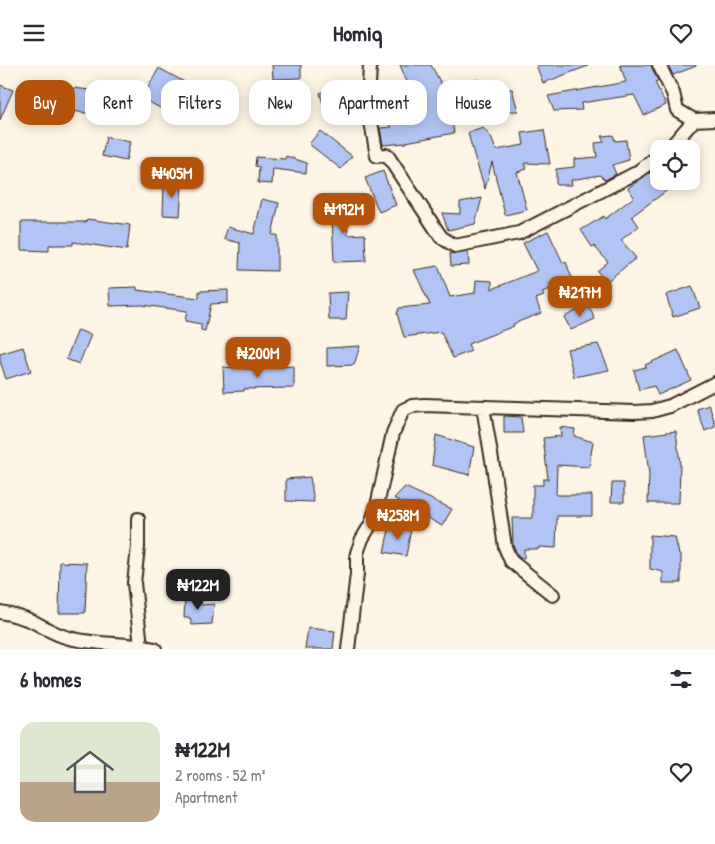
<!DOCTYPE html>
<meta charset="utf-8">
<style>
:root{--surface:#fff;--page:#f2f2f3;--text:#2b2b33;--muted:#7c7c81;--accent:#b45309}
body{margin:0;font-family:"Patrick Hand",sans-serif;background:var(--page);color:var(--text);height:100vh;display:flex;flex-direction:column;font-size:19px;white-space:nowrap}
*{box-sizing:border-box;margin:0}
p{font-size:16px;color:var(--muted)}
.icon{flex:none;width:28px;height:28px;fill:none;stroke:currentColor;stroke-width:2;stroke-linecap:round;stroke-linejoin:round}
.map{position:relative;height:584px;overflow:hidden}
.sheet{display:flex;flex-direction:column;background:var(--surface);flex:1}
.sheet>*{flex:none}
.guide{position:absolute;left:15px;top:15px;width:685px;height:45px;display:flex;gap:10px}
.tools{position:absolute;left:650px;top:75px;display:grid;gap:10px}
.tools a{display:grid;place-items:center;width:50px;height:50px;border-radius:10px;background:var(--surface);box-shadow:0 2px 12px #0003;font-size:25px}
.price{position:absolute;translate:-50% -42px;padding:0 11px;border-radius:10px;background:var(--accent);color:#fff;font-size:16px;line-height:32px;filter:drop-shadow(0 1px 2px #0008)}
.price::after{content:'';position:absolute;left:50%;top:30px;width:15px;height:11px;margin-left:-8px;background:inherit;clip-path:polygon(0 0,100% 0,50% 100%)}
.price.current{background:#222;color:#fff}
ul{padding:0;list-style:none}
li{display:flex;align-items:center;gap:15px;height:125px;padding:0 20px}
li span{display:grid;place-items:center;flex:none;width:140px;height:100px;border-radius:15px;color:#555}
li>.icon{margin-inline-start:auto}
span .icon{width:60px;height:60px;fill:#fffc;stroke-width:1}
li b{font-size:21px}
h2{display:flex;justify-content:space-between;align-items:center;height:60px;padding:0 20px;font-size:21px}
.pill{padding:0 18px;border-radius:15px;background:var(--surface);box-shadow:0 2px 12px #0003;font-size:18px;line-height:45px}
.pill.current{background:var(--accent);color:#fff}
header{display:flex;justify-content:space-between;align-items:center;height:65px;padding:0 20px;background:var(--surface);font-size:22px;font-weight:800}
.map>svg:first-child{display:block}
.building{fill:#b1c4f3;stroke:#3b2a1e}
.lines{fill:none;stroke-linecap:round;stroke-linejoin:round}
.street-casing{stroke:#3b2a1e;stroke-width:16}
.street{stroke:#fcf5e5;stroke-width:12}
</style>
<header><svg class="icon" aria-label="menu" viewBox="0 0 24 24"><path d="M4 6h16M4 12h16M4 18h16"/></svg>Homiq<svg class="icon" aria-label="heart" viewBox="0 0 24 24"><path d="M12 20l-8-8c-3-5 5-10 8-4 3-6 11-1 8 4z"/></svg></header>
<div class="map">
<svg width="715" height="584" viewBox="0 0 715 584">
<rect width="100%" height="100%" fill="#fcf5e5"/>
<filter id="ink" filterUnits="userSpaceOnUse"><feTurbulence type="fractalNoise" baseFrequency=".02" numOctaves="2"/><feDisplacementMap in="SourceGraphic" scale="10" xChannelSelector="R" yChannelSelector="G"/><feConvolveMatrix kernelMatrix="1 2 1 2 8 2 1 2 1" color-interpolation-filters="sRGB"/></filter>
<g filter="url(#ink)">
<path class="building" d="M272 0H301V13L273 14Z
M400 0H431L442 20 444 27 467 24V15H481V25L512 24 518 46 485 47 482 37 449 39 454 68 406 77V78L383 80 380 63 392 62 377 45V28L410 24Z
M536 0H588V1L543 18Z
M620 0H651L658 16 655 17 666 40 644 50 634 30 581 38 582 45 554 46 548 31 626 17Z
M668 0H696V1L673 10Z
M159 3 186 18 169 48 142 33Z
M352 19 359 44 327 53 320 28Z
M0 20 13 25 0 55Z
M73 23 107 27 104 50 70 46Z
M483 63 491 72 496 85 524 80 522 68 544 65 550 99 525 98 527 104 517 107 527 145 505 150 492 97 485 124 474 90 468 68Z
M320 66 352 91 341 104 309 79Z
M613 70 615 76 626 75 629 95 612 100 616 109 605 115 600 110 571 115 572 120H556V104L574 102V94L597 92 595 78 604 77 601 71Z
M106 72 130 77 126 96 102 91Z
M286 91 307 98 306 108 273 104 272 119 258 118 259 102 255 101 256 92 285 94Z
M659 101V116H680L632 151 639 161 621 175 636 193 606 217 597 206 608 197 594 181 592 182 581 165 604 151 605 154 634 132 628 123Z
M383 106 396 140 379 147 365 113Z
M164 118 182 119 180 151 163 150Z
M482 133 475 159 448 165 442 148 460 149V137Z
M262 134 279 138 272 170H277V206L239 205 240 178 224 174 228 162 254 169Z
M346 137 348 170 365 169 366 196 334 197 332 152 321 153 320 139Z
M87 154 130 160 127 185 73 177V180H49V186L21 185V157H86Z
M548 166 563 198 566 197 573 216 542 227 544 231 536 234 541 248 513 259 514 261 468 279 471 286 453 293 441 267 404 272 397 249 399 243 430 240 414 205 438 201 450 232 475 228 476 215 492 216V224L537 206 523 178Z
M468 187 469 200 451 201 450 188 457 189Z
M692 221 700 243 673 252 666 230Z
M137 222V225L199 233V226L228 225V238L211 239 205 266 201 265V259L185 256 187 246 142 240 110 241 109 223Z
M348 227 346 255H329L328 228Z
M588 240 595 254 571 265 564 252Z
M78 265 91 270 79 299 66 294Z
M598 279 609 305 574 312 567 284Z
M360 281 354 300 327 301V283Z
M23 282 31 306 6 314 0 296V289Z
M678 285 691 315 658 330 654 321 639 325 634 305 646 302 645 300Z
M294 301V323L244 324V326L224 327 223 302 251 304Z
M709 340 715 358V362L705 366 697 344Z
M504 351 521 352 523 368H504Z
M560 362 575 364 574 371 593 377 589 402 557 400 556 430H592V451H557L556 483 539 482V484H524V493H520L518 491 513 480 512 453H533V420H543V414H548L543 373 561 371Z
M676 366 680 399 679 438H648L649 409 644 370Z
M436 370 474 382 469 410 432 400Z
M310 412 314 437 286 436V414Z
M612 418H624V437H611Z
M405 422 452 444 442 461 394 433Z
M390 460 411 464 406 491 384 487Z
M650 470 675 472 679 489H681V518H663V507L650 504Z
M60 497 87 498 85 548H59Z
M185 531H201V540L214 539 212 559 192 560 190 553H184Z
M308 563 335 566 333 584H305Z"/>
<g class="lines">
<g class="street-casing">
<path id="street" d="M370 0 368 40 377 91 387 90 441 172 455 181 519 168 636 108 659 91
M659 0 673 28 677 45 694 55 715 54
M669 84 694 55
M483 342 493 401 505 482 511 496 553 530
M138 454V482L134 518 141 581
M0 547C12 549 23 552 34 557 45 563 56 570 69 573 97 580 127 578 155 584
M348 584 357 509V488L362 474 371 459 377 441 393 368 403 345 412 341 424 340 634 347 652 346 670 341 715 318"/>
</g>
<use href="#street" class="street"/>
</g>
</g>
</svg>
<div class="tools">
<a><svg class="icon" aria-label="locate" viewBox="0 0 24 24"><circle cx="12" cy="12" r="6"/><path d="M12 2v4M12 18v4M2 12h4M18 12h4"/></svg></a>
</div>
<b class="price" style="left:172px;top:134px">₦405M</b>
<b class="price" style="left:344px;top:170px">₦192M</b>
<b class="price" style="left:580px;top:253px">₦217M</b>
<b class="price" style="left:258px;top:314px">₦200M</b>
<b class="price" style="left:398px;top:476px">₦258M</b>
<b class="price current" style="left:198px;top:546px">₦122M</b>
<div class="guide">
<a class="pill current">Buy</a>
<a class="pill">Rent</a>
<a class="pill">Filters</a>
<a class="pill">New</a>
<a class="pill">Apartment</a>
<a class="pill">House</a>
</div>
</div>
<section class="sheet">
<h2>6 homes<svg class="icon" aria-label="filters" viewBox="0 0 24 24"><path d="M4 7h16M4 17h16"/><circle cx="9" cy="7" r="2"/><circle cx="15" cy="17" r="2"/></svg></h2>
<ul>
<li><span style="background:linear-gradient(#dfe7d0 60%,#b9a48a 0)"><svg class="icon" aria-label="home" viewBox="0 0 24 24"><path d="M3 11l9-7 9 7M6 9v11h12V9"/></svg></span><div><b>₦122M</b><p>2 rooms · 52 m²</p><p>Apartment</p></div><svg class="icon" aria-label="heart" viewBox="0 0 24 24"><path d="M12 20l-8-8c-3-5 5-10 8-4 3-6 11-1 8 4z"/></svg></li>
</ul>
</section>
